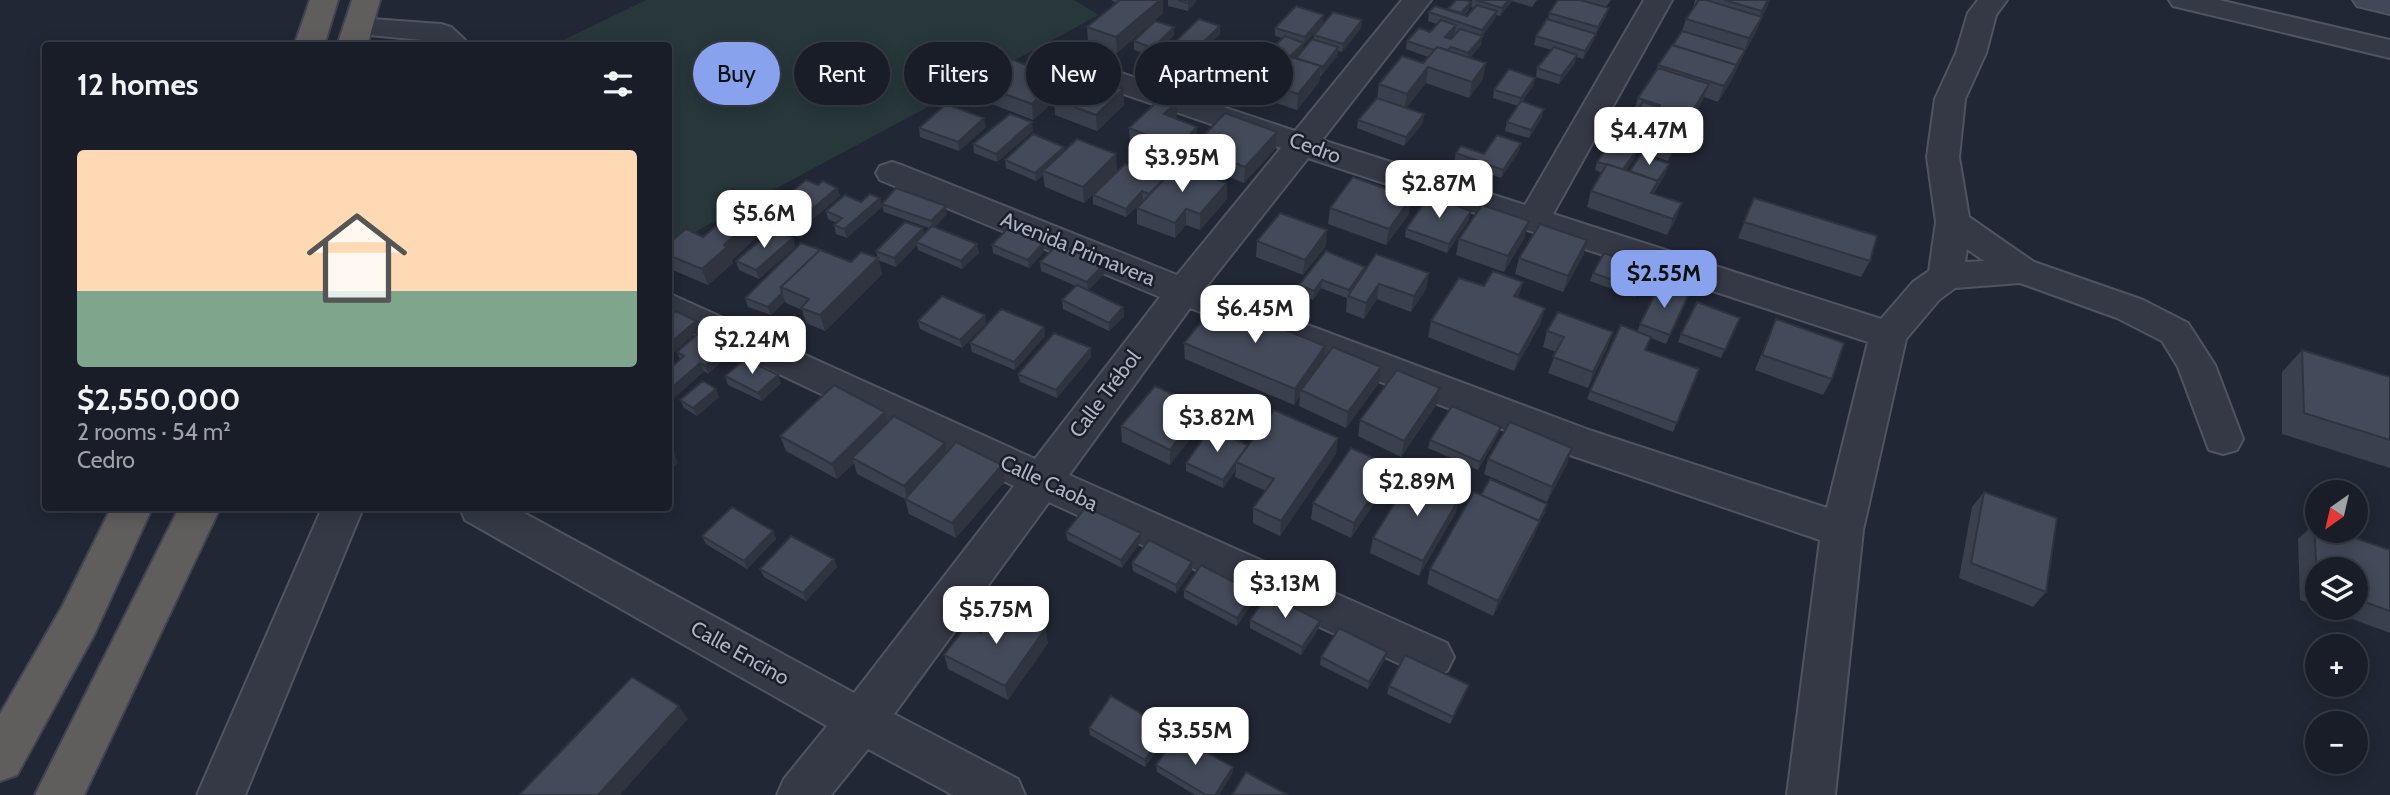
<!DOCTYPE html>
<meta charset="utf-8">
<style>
:root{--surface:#191d27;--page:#22262f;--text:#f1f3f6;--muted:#9fa2a7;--line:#373b44;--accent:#88a2ed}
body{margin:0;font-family:Cabin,sans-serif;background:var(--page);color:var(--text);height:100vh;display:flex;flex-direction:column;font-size:26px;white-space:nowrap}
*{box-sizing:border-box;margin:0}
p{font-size:23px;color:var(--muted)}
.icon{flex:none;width:38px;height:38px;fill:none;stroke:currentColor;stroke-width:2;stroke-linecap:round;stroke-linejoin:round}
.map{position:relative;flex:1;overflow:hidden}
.drawer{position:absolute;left:42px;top:42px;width:630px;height:469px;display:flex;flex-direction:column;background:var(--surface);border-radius:7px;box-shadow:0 4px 18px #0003,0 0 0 2px var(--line)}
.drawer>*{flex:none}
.top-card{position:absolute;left:693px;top:42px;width:665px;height:63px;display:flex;gap:14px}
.needle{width:46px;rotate:214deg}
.tools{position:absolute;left:2305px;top:480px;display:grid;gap:14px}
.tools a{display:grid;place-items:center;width:63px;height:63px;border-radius:50%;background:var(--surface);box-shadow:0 4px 18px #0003,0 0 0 2px var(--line);font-size:35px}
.price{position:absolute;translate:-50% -60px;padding:0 16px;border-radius:14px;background:#fff;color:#222;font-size:23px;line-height:46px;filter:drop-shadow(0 2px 4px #0008)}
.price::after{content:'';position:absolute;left:50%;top:42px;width:21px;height:16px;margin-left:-10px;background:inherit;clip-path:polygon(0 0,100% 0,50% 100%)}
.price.active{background:var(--accent);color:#111}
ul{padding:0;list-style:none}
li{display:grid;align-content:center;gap:14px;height:371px;padding:0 35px}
li span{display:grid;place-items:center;height:217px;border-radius:7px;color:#555}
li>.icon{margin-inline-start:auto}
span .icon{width:126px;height:126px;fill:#fffc;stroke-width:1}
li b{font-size:30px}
h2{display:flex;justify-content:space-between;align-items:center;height:84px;padding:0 35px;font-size:30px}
.pill{padding:0 24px;border-radius:32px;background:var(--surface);box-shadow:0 4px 18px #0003,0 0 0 2px var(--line);font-size:24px;line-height:63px}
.pill.active{background:var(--accent);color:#111}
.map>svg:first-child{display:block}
.green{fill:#27373a}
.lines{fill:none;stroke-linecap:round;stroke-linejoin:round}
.minor-casing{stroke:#4f5460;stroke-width:4}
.secondary-casing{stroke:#4f5460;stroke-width:4}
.trunk-casing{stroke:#3f4450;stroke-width:4}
.minor{fill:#353945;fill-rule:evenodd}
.secondary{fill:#434858;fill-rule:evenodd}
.trunk{fill:#5f5e5c;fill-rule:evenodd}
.wall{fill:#3a404d}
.shaded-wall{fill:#2f343e}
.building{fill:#434a59;stroke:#2f343e;stroke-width:2}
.labels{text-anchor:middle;stroke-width:5;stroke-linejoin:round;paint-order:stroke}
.street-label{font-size:21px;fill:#afb4c2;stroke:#1a1e2a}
</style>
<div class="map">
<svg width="2390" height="795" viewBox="0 0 2390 795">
<rect width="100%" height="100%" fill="#212734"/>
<path class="green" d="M646 0H1074L1099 15 669 246 668 46H551Z"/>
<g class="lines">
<g class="minor-casing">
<path id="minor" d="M1402 0H1431L1322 140 1525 205 1644 0H1672L1553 214 1881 319 1913 282 1929 271 1936 222 1927 157 1935 99 1956 53 1968 13 1978 0H2007L1996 15 1986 53 1965 99 1959 157 1969 217 2034 262 2143 300 2188 323 2215 365 2243 439 2237 450 2223 454 2209 450 2178 367 2162 341 2117 318 2020 283 1955 288 1939 300 1906 339 1863 530 1835 795H1787L1820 540 1564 453 1190 308 1069 475 1447 643 1454 657 1447 671 1431 677 1415 671 1049 502 894 714 1018 779 1025 795H953L868 749 831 795H777L784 779 827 726 465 520 460 508H515L854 693 1014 486 668 321V293L1035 459 1160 297 880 180 876 173 880 166 892 162 904 166 1177 275 1281 148 1051 69 1047 63 1051 57 1062 54 1073 57 1295 131ZM1308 158 1868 342 1827 508 1592 431 1206 287ZM1967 249 1984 261 1965 262Z
M2169 0H2219L2390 40V58L2173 6Z
M358 18 441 24 451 27 465 40 464 46H434L433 41 348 33 344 27 348 21Z
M322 508H363L245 795H197Z"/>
</g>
<g class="secondary-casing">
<path id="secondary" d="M2353 0H2390V14L2357 6Z"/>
</g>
<g class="trunk-casing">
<path id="trunk" d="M310 0H338L324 46H294Z
M352 0H380L367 46H337Z
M111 508H152L95 633 17 775 0 781V714L63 605Z
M179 508H220L84 795H35Z"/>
</g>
<use href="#minor" class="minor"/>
<use href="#secondary" class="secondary"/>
<use href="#trunk" class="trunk"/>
</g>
<path class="wall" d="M1111 0H1163V13L1117 53 1088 42 1087 27 1116 3Z
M1168 0H1197L1188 11 1168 6Z
M1472 0H1537L1532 7 1512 1 1500 16 1496 15 1495 19 1482 36 1481 45 1470 58 1483 79 1469 98 1426 83 1406 108 1423 123 1404 146 1357 128 1358 120 1377 98 1379 84 1423 63 1428 57 1406 49 1407 41 1430 32 1437 24 1428 21 1429 12 1448 10V9L1471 2 1469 10 1464 16H1467L1474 8 1471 7Z
M1582 0H1611L1606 7Z
M1695 0H1770L1762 17 1756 32 1745 52 1731 81 1718 102 1704 97 1668 161 1637 150 1634 159 1626 170 1630 171 1666 173 1654 193 1676 219 1667 235 1587 207 1591 191 1602 173 1595 170 1597 162 1621 144 1626 129 1635 114H1633L1638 98 1656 70 1658 65 1682 31 1686 19 1694 8H1693Z
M1549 13 1606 16 1595 35 1593 42 1583 59 1576 57 1575 63 1559 84 1536 77 1537 68 1552 50 1534 45 1536 36 1548 20Z
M1362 20 1361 28 1342 52 1338 51 1337 56 1321 76H1320L1319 82 1297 110 1246 93 1247 77 1282 38 1275 36V28L1323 23 1303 45V49L1314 40V35Z
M1220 26V34L1198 55 1177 48V40Z
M1174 27V35L1153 56 1134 50V41Z
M1060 77 1062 91 1123 89 1124 105 1097 131 1055 115 1054 101 1033 120 974 97 972 82Z
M1535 78 1533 86 1522 102 1542 117 1529 138 1505 131 1507 122 1518 106 1493 98 1494 90Z
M1177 117 1176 119 1197 127V143L1177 163 1130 144 1129 128Z
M986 127 959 151 920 137 919 128Z
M1033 131 997 162 974 153 973 144Z
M1277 132 1276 148 1244 183 1193 163V147Z
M1521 143 1519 151 1501 178 1454 162 1456 153 1484 154Z
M1064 147V151L1117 170 1084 203 1045 187 1043 175 1036 181 1006 168 1005 160Z
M1164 179 1227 199 1200 230 1186 225 1175 238 1137 224V208L1144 200 1126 217 1093 204V195Z
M818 185 837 188 840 196 808 223 792 216 789 208 787 207 784 198Z
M880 198 882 207 847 238 836 234 834 225 837 223 828 219 826 211Z
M1754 198 1870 261 1861 277 1738 238Z
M882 204 947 214 935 227 977 244 979 253 962 269 918 250 917 245 896 267 878 260 876 251 924 234 929 228 884 212Z
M1330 208 1409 214 1386 245 1328 224Z
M1469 220 1447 253 1405 237 1406 229Z
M758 236 732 260 733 263 708 285 668 268V244L703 237Z
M1525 237 1504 272 1456 255 1459 239Z
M793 238 795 247 759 279 739 270 736 261Z
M1587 240 1583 256 1563 292 1515 274 1519 258Z
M1257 241 1326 246 1303 275 1256 257Z
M992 245 1044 252 1029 268 993 253Z
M878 258 882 274 825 331 806 323 802 310 786 303 785 301 771 315 748 307 745 298 851 262Z
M1040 262 1104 264 1105 273 1088 290 1123 307 1124 316 1109 331 1063 309 1062 300 1076 286 1041 271Z
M1365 267V271L1429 273 1426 289 1411 312 1377 299 1364 319 1346 312 1347 298 1321 288 1313 300 1298 293 1299 285Z
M1648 269 1645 277 1635 297 1590 281 1593 273Z
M1523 282 1518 298 1545 308 1540 324 1514 371 1428 337 1431 321 1484 286Z
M1684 304 1666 344 1651 338 1646 350 1699 369 1673 432 1587 399 1590 391 1637 332 1640 324Z
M985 315 986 323 962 348 920 329 918 321Z
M668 318 700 329 673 353 668 351Z
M1740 318 1721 358 1678 342 1681 334Z
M1776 319 1832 379 1823 395 1755 370 1769 335Z
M1044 327 1045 336 1015 370 972 352 970 343Z
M1547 331 1613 332 1607 348 1588 388 1548 373 1556 352 1543 347Z
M1184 343 1325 346 1324 359 1379 383 1346 428 1299 406 1300 396 1294 405 1185 359Z
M2302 350 2390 377V468L2282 434V372Z
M677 352 731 353 708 374 704 371 672 400 668 399V370L680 360Z
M1091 357 1057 398 1020 382 1018 374Z
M725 376 781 383 762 401 728 385Z
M719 397 697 416 684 408 680 400Z
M1437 404 1401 457 1358 436 1360 420Z
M888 422 1005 481 956 538 909 514 905 499 857 474 854 463 837 479 786 451 780 436Z
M1202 423 1170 465 1122 442 1121 426Z
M1498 435 1478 470 1428 448 1430 440Z
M1248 445 1336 454 1280 536 1253 523V508L1266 491 1235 477 1236 470 1223 488 1186 471V463Z
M1572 448 1567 464 1547 502 1484 474 1488 459Z
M1392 466 1389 481 1351 538 1311 519 1313 503Z
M1984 492 2046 592 2033 607 1959 578 1972 507Z
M1481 495 1545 512 1539 523 1534 536 1493 616 1427 584 1430 569Z
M1456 512 1419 576 1370 553 1373 538Z
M2314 524 2390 550V633L2320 607H2356V569H2317V606L2300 600 2298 539Z
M773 531 776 539 747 569 706 544 702 536Z
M1066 532 1141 541 1122 568 1067 540Z
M834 559 837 567 806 601 764 577 760 569Z
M1132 563 1192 570 1176 593 1133 571Z
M1184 590 1255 593 1254 600 1237 626 1184 598Z
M1250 620 1320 621 1319 628 1301 655 1250 628Z
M1045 629 1048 643 1008 700 948 669 944 655Z
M1321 657 1385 659 1368 689 1320 665Z
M1469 685 1466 692 1450 724 1387 694 1389 686Z
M1089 728H1166L1167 735 1145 767 1090 735Z
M1156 765 1233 767 1232 774 1219 795H1195L1157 772Z"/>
<path class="shaded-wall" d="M1160 0H1163V13L1117 53 1116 37Z
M1191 0H1197L1188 11V3Z
M1508 0H1512L1500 16 1502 8Z
M1768 0H1770L1767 8 1757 25 1762 17 1756 32 1745 52 1731 81 1718 102 1724 86 1744 52 1749 38 1756 27 1762 11Z
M1471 2 1469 10 1459 21 1461 13Z
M1609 8 1606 16 1595 35 1593 42 1583 59 1585 51 1596 34 1598 27Z
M1497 11 1495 19 1481 38 1482 30Z
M1324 15 1323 23 1304 45 1305 37Z
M1362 20 1361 28 1342 52 1343 44Z
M1456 25 1455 33 1444 45 1445 37Z
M1220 26V34L1198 55V47Z
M1174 27V35L1153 56V48Z
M1483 36 1481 45 1467 61 1468 53Z
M1304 43 1303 51 1288 66V58Z
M1338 47 1337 56 1321 76 1322 68Z
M1577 55 1575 63 1559 84 1561 76Z
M1486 63 1483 79 1469 98 1472 82Z
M1321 66 1319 82 1297 110 1298 94Z
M1428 67 1426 83 1404 110 1407 94Z
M1060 77 1062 93 1053 99 1054 101 1033 120 1032 104Z
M1535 78 1533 86 1519 106 1521 98Z
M1709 84 1703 100 1685 131 1690 115Z
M1123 89 1124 105 1097 131 1096 115Z
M1177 101V117L1164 130V114Z
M1544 109 1542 117 1529 138 1531 130Z
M1424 114 1423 123 1404 146 1406 137Z
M1689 117 1684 133 1668 161 1673 145Z
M984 118 986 127 959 151 958 142Z
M1032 122 1033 131 997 162 996 154Z
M1197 127V143L1177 163V147Z
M1277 132 1276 148 1244 183 1245 167Z
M1521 143 1519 151 1501 178 1503 170Z
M1064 147 1065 155 1043 171V175L1036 181 1035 173Z
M1637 150 1634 159 1619 180 1622 171Z
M1116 154 1117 170 1084 203 1083 187Z
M1669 164 1666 173 1655 190 1652 197 1651 193Z
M1227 183V199L1200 230V214Z
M837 188 840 196 808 223 805 215Z
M1142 191 1143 200 1126 217V209Z
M880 198 882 207 847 238 844 229Z
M1411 198 1409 214 1386 245 1389 229Z
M1682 203 1676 219 1667 235 1673 219Z
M946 206 947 214 933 230 931 221Z
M1186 209V225L1175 238V223Z
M1471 211 1469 220 1447 253 1449 244Z
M753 220 758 236 732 260 733 263 708 285 702 269 724 245Z
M1529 221 1525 237 1504 272 1508 256Z
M923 228 925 236 916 242 917 245 896 267 894 258Z
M1327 230 1326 246 1303 275 1305 260Z
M793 238 795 247 759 279 756 270Z
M1587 240 1583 256 1563 292 1568 276Z
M1043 243 1044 252 1029 268 1028 260Z
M977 244 979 253 962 269 961 261Z
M878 258 882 274 825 331 820 315Z
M1104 264 1105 273 1088 291 1087 282Z
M1365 267 1364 276 1348 298 1349 290Z
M1648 269 1645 277 1635 297 1638 289Z
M1429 273 1426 289 1411 312 1414 296Z
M1322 280 1321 288 1313 300 1314 291Z
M1523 282 1518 298 1514 296Z
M1379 284 1377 299 1364 319 1366 303Z
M782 293 785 301 771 315 768 307Z
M1123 307 1124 316 1109 331V323Z
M1545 308 1540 324 1514 371 1519 355Z
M985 315 986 323 962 348 960 340Z
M696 321 700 329 673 353 669 344Z
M1044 327 1045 336 1015 370 1014 362Z
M1613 332 1607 348 1588 388 1593 372Z
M728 345 731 353 708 374 705 366Z
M1325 346 1324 362 1301 390 1300 396 1294 405 1295 389Z
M1091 348V357L1057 398 1056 390Z
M700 363 704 371 672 400 668 391Z
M1381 367 1379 383 1346 428 1348 412Z
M778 375 781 383 762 401 758 393Z
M1440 388 1437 404 1401 457 1404 441Z
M716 389 719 397 697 416 693 408Z
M1202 408V423L1170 465V450Z
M885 412 890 427 852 458 854 463 837 479 832 464Z
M1501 427 1498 435 1478 470 1480 462Z
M1338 438 1336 454 1280 536 1281 521Z
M945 443 948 458 908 501 904 486Z
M1572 448 1567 464 1547 502 1552 487Z
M674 454 678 463 668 472V460Z
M1236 462V470L1223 488V480Z
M1002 465 1005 481 956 538 952 523Z
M1392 466 1389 481 1351 538 1354 523Z
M1460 497 1456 512 1419 576 1423 561Z
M1547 504 1534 536 1493 616 1498 601Z
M773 531 776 539 747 569 744 561Z
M1141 533V541L1122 568 1121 560Z
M834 559 837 567 806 601 803 593Z
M1192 562V570L1176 593V585Z
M1255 593 1254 600 1237 626V618Z
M1320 621 1319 628 1301 655 1302 647Z
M1045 629 1048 643 1008 700 1005 686Z
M1387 652 1385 659 1368 689 1369 682Z
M679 706 688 719 620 795H598Z
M1166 728 1167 735 1145 767V760Z
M1233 767 1232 774 1219 795H1215Z"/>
<path class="building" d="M1120 0H1160L1116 37 1087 27Z
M1178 0H1191L1188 3Z
M1456 0H1464L1471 2 1461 13 1448 9Z
M1476 0H1508L1502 8Z
M1558 0H1580L1609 8 1598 27 1549 13Z
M1699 0H1706L1762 17 1749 38 1686 19Z
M1724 0H1768L1762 11Z
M1477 5 1497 11 1482 30 1429 12 1435 6 1467 16Z
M1296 6 1324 15 1305 37 1275 28Z
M1333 12 1362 20 1343 44 1314 35Z
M1199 19 1220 26 1198 47 1177 40Z
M1547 19 1596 34 1585 51 1536 36Z
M1441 20 1456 25 1445 37 1451 39 1460 29 1483 36 1468 53 1451 47 1448 50 1437 47 1434 50 1407 41 1419 28 1430 32Z
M1155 21 1174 27 1153 48 1134 41Z
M1682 31 1745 50 1736 65 1673 45Z
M1285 36 1304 43 1289 57 1269 51Z
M1312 39 1338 47 1322 68 1320 67 1321 66 1296 58Z
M1672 45 1737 65 1724 86 1658 65Z
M1437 47 1486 63 1472 82 1428 67 1407 94 1379 84 1402 56 1423 63Z
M1554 47 1577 55 1561 76 1537 68Z
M1270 51 1321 66 1298 94 1247 77Z
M1002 56 1060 77 1032 104 972 82Z
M1658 68 1709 84 1690 115 1680 111 1679 114 1689 117 1673 145 1626 129 1643 102 1659 107 1660 105 1638 98Z
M1509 69 1535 78 1521 98 1494 90Z
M1081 74 1123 89 1096 115 1053 99Z
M1163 96 1177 101 1164 114 1197 127 1177 147 1129 128Z
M1377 98 1424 114 1406 137 1358 120Z
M1521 101 1544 109 1531 130 1507 122Z
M946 104 984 118 958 142 919 128Z
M1225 113 1277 132 1245 167 1193 147Z
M1010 114 1032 122 996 154 973 144Z
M1033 134 1064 147 1035 173 1005 160Z
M1497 135 1521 143 1503 170 1456 153 1461 146 1484 154Z
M1077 139 1116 154 1083 187 1043 171Z
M1612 141 1637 150 1623 169 1597 162Z
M1641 154 1669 164 1657 182 1658 181 1630 171Z
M1125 164 1164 179 1149 194 1142 191 1126 209 1093 195Z
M1607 164 1658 181 1651 193 1682 203 1673 219 1591 191Z
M1177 165 1227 183 1200 214 1186 209 1175 223 1137 208Z
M1353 177 1411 198 1389 229 1330 208Z
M806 180 818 185 823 181 837 188 805 215 789 208 794 203 784 198Z
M896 188 946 206 931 221 882 204Z
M870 194 880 198 844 229 834 225 842 218 826 211 845 195 861 202Z
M1429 196 1471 211 1449 244 1406 229Z
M1754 198 1877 236 1870 261 1744 222Z
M1482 205 1529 221 1508 256 1459 239Z
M733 212 753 220 724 245 727 247 702 269 668 255V244L686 229 703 237Z
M1280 213 1327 230 1305 260 1257 241Z
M905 222 923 228 894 258 876 251Z
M1540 224 1587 240 1568 276 1519 258Z
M932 226 977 244 961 261 916 242Z
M1007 229 1043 243 1028 260 992 245Z
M773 230 793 238 756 270 736 261Z
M801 243 824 251 820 250 781 287 782 293 768 307 745 298Z
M1058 244 1104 264 1087 282 1040 262Z
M820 250 851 262 861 252 878 258 820 315 801 308 809 299 781 287Z
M1326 251 1365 267 1349 290 1322 280 1314 291 1299 285Z
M1604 253 1648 269 1638 289 1593 273Z
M1376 254 1429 273 1414 296 1379 284 1366 303 1348 296Z
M1493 271 1523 282 1514 296 1545 308 1519 355 1431 321 1459 278 1484 286Z
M1077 285 1123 307 1109 323 1062 300Z
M1659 286 1688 296 1670 335 1640 324Z
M942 296 985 315 960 340 918 321Z
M1217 302 1325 346 1295 389 1184 343Z
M1697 302 1740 318 1725 350 1681 334Z
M1001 309 1044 327 1014 362 970 343Z
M676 311 696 321 669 344 668 318Z
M1558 312 1613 332 1593 372 1553 357 1564 337 1547 331Z
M1776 319 1844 343 1832 379 1762 355Z
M1621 325 1651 337 1645 350 1699 369 1677 423 1590 391Z
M700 332 728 345 705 366 700 363 668 391V370L684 356 677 352Z
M1054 333 1091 348 1056 390 1018 374Z
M1333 347 1381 367 1348 412 1301 390Z
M2302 350 2390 377V440L2304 413Z
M745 359 778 375 758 393 725 376Z
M1397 370 1440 388 1404 441 1360 420Z
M703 381 716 389 693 408 680 400Z
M834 385 885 412 832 464 780 436Z
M1155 386 1202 408 1170 450 1121 426Z
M1452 406 1501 427 1480 462 1430 440Z
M1274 410 1338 438 1281 521 1253 508 1274 479 1236 462Z
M894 416 945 443 904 486 852 458Z
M1510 422 1572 448 1552 487 1488 459Z
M1210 429 1248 445 1223 480 1186 463Z
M956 442 1002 465 952 523 905 499Z
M1351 448 1392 466 1354 523 1313 503Z
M668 451 674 454 668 460Z
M1412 475 1460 497 1423 561 1373 538Z
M1490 479 1547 504 1539 521 1481 495Z
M1474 492 1540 521 1498 601 1430 569Z
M1984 492 2057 518 2046 592 1971 563Z
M732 507 773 531 744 561 702 536Z
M1086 507 1141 533 1121 560 1066 532Z
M2314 524 2317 525V530H2332L2390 550V611L2356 599V569H2317V578Z
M791 536 834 559 803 593 760 569Z
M1149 540 1192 562 1176 585 1132 563Z
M1201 565 1255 593 1237 618 1184 590Z
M1268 594 1320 621 1302 647 1250 620Z
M1000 607 1045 629 1005 686 944 655 966 626 981 633Z
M1339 628 1387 652 1369 682 1321 657Z
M1405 655 1469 685 1453 717 1389 686Z
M632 677 679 706 598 795H519Z
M1111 696 1166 728 1145 760 1089 728Z
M1177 736 1233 767 1215 795H1206L1156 765Z
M1246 772 1288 795H1232Z"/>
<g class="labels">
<g class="street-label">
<text transform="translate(1315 148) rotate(20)" y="7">Cedro</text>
<text transform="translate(1078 249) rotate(22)" y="7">Avenida Primavera</text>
<text transform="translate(1105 394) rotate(-53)" y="7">Calle Trébol</text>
<text transform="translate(1049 483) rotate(25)" y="7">Calle Caoba</text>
<text transform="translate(740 653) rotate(29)" y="7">Calle Encino</text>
</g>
</g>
</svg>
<div class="tools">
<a><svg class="needle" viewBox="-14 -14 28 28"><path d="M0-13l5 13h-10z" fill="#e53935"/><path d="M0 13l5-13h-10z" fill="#9fa2a7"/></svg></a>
<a><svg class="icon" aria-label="layers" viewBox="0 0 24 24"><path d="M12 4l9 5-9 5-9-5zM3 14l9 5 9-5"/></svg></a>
<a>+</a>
<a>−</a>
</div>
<b class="price" style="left:1649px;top:167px">$4.47M</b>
<b class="price" style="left:1182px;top:194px">$3.95M</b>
<b class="price" style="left:1439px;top:220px">$2.87M</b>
<b class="price" style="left:764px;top:250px">$5.6M</b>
<b class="price active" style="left:1664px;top:310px">$2.55M</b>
<b class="price" style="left:1255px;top:345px">$6.45M</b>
<b class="price" style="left:752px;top:376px">$2.24M</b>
<b class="price" style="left:1217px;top:454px">$3.82M</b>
<b class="price" style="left:1417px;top:518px">$2.89M</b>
<b class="price" style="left:1285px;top:620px">$3.13M</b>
<b class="price" style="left:996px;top:646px">$5.75M</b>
<b class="price" style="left:1195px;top:767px">$3.55M</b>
<div class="top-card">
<a class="pill active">Buy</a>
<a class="pill">Rent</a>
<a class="pill">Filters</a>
<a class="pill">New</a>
<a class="pill">Apartment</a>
</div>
<section class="drawer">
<h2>12 homes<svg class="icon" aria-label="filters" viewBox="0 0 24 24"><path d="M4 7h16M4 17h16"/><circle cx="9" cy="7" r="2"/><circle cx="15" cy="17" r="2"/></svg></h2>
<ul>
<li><span style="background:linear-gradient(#ffd9b3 65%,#7fa58c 0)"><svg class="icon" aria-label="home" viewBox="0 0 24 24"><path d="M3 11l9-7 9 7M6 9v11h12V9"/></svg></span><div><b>$2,550,000</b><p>2 rooms · 54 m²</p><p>Cedro</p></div></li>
</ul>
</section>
</div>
